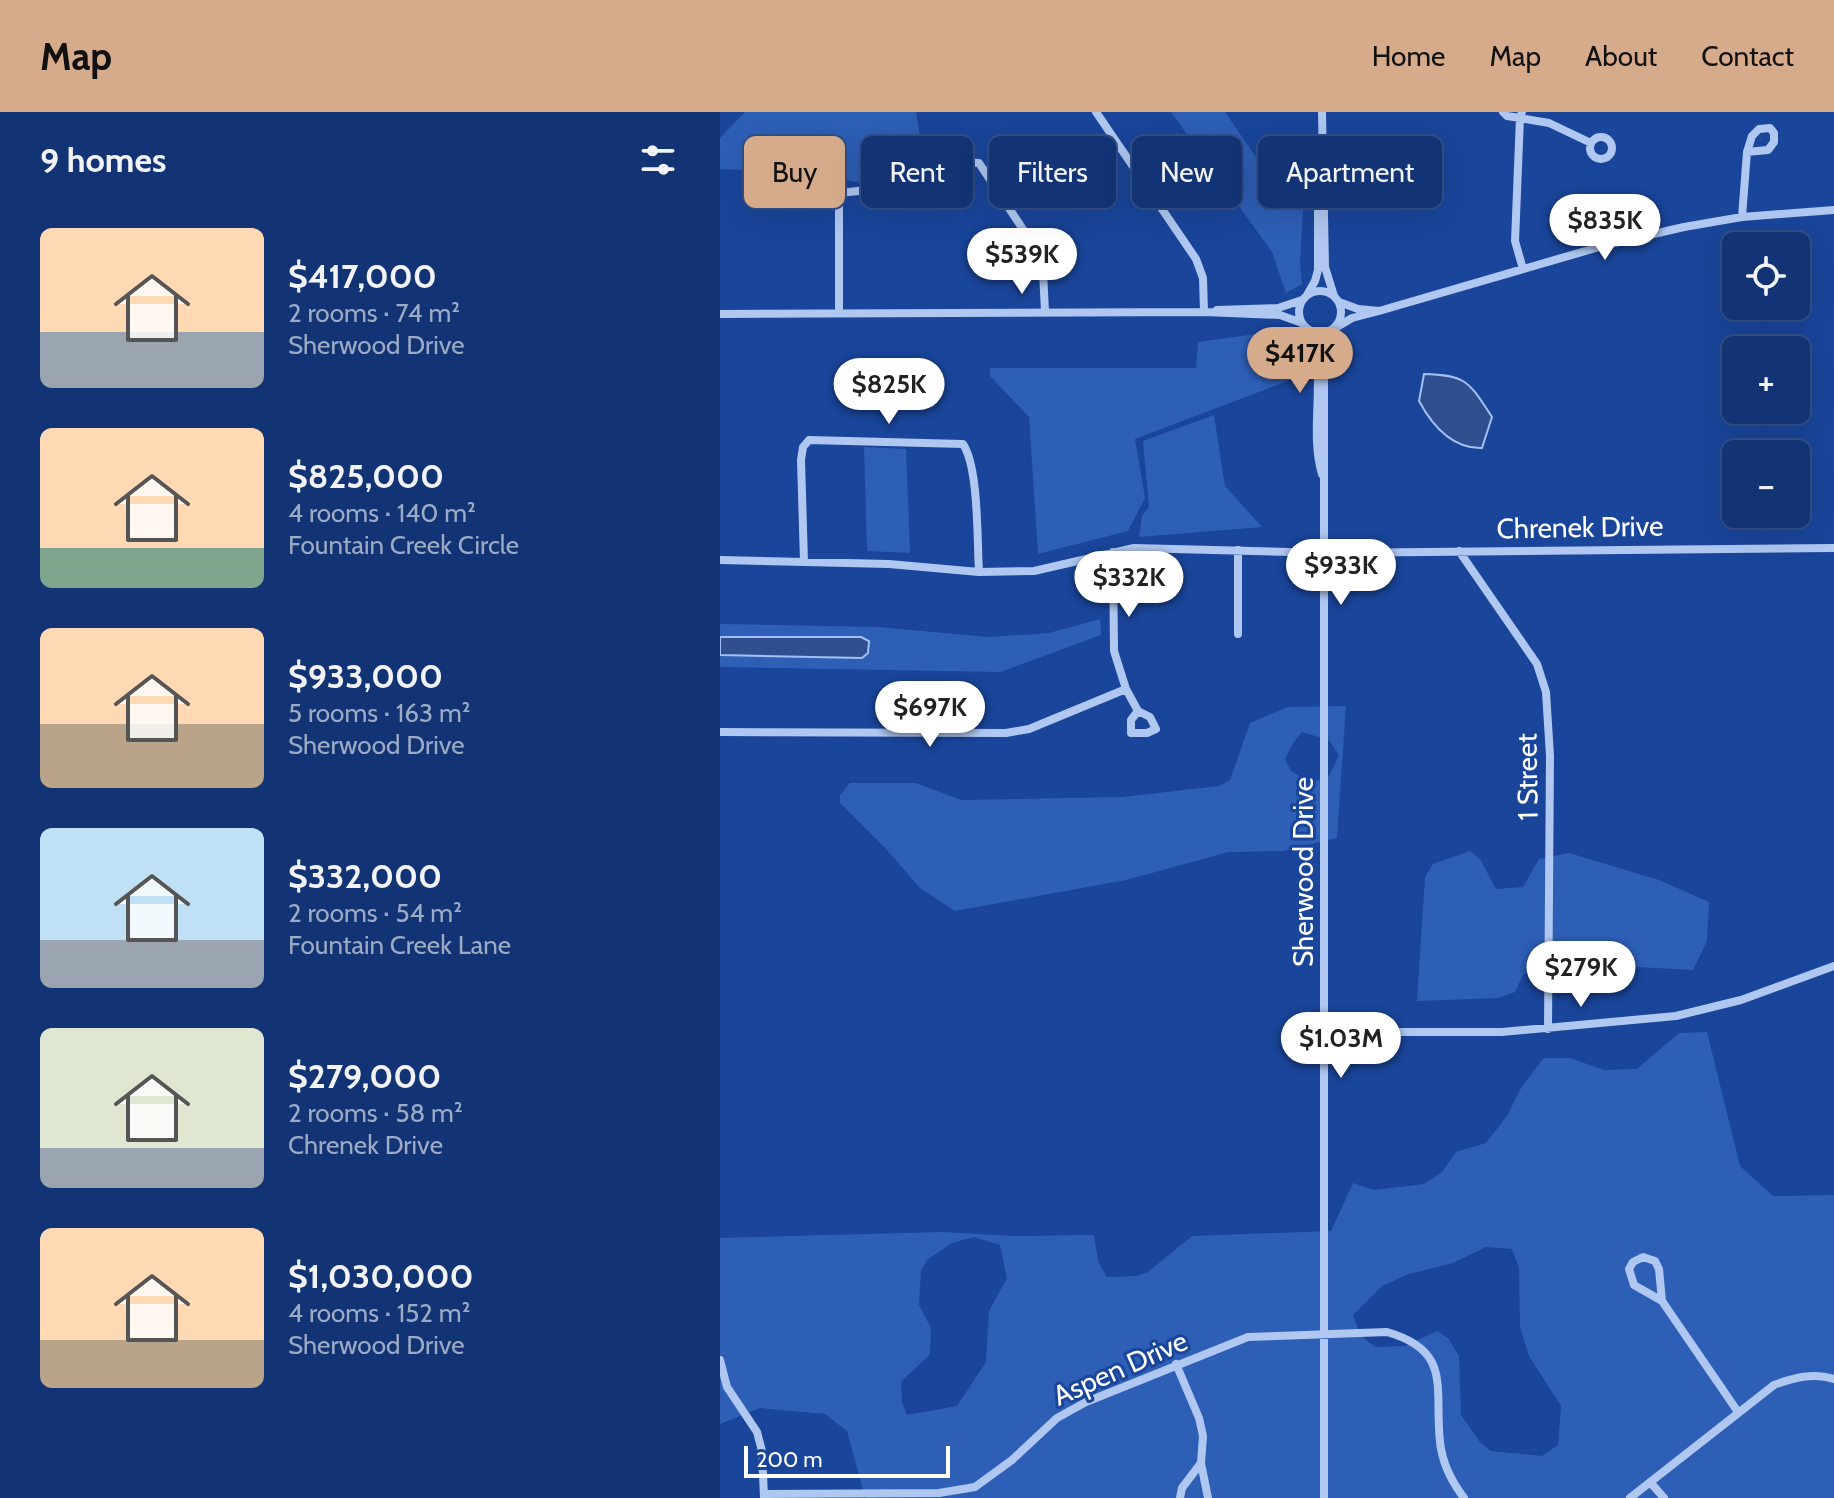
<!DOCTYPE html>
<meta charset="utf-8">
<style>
:root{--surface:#133474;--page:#203f7c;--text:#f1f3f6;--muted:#9daac5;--line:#324f86;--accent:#d6ab8b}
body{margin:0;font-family:Cabin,sans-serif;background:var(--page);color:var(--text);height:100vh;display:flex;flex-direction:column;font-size:30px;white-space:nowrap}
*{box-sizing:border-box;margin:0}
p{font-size:26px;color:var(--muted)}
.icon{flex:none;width:44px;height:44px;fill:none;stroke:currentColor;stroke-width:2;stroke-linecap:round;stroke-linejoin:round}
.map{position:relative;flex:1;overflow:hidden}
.side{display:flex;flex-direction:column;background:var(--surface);width:720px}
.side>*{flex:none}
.guide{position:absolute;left:24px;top:24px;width:760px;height:72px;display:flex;gap:16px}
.tools{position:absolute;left:1002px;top:120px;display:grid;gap:16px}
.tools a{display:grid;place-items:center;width:88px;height:88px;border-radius:12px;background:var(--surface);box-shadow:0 8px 32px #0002,0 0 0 2px var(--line);font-size:40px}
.scale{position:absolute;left:24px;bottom:20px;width:206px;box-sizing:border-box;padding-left:8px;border:4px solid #fff;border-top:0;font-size:22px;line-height:28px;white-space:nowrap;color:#fff;-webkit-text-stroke:6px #19459a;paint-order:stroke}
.price{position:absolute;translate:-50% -68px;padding:0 18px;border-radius:28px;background:#fff;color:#222;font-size:26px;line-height:52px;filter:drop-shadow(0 2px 4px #0008)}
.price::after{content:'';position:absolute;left:50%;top:48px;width:24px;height:18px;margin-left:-12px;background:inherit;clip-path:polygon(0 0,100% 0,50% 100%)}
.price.active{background:var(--accent);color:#111}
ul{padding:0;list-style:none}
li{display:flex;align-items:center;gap:24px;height:200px;padding:0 40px}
li span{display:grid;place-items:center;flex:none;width:224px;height:160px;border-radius:12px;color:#555}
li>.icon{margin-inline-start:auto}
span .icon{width:96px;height:96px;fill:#fffc;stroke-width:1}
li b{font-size:34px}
h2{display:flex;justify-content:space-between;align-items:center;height:96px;padding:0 40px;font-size:34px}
.tag{padding:0 28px;border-radius:12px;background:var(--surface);box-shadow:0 8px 32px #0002,0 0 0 2px var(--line);font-size:28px;line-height:72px}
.tag.active{background:var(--accent);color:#111}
header{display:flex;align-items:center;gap:48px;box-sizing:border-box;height:112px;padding:0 40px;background:var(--accent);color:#111}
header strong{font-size:38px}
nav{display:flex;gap:44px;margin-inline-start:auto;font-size:28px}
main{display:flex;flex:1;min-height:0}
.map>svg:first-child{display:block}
.green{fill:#2d5fb7;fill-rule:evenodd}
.water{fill:#304f8e;stroke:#a2c0f3;stroke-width:2}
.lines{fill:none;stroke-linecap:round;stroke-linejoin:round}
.minor{stroke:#afc7f1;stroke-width:8}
.labels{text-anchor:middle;stroke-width:6;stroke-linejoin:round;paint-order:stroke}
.street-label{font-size:28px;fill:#fff;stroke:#19459a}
</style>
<header>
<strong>Map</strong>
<nav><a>Home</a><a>Map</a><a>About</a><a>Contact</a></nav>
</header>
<main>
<section class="side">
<h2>9 homes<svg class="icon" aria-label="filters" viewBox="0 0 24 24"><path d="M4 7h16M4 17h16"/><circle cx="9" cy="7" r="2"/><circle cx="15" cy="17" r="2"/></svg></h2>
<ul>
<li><span style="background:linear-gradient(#ffd9b3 65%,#9aa5b1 0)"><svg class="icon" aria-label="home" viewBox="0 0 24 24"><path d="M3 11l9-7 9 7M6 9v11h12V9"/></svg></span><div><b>$417,000</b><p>2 rooms · 74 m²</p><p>Sherwood Drive</p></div></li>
<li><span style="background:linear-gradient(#ffd9b3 75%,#7fa58c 0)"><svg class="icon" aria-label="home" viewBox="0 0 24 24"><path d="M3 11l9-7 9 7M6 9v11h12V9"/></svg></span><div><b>$825,000</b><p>4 rooms · 140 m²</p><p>Fountain Creek Circle</p></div></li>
<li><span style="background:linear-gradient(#ffd9b3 60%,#b9a48a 0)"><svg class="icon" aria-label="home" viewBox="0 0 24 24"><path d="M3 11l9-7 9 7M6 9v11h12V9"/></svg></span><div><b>$933,000</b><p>5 rooms · 163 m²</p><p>Sherwood Drive</p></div></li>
<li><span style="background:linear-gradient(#bfe0f5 70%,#9aa5b1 0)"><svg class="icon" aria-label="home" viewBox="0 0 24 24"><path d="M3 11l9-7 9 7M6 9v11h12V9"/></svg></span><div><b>$332,000</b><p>2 rooms · 54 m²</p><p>Fountain Creek Lane</p></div></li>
<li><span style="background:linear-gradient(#dfe7d0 75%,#9aa5b1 0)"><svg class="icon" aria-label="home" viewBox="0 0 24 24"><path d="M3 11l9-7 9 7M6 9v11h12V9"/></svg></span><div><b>$279,000</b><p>2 rooms · 58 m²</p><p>Chrenek Drive</p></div></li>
<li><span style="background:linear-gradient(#ffd9b3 70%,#b9a48a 0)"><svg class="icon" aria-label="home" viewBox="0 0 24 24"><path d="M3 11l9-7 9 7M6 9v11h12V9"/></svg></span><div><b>$1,030,000</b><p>4 rooms · 152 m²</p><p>Sherwood Drive</p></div></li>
</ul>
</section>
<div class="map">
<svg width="1114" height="1386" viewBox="0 0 1114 1386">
<rect width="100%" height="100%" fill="#19459a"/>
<path class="green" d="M25 0H196L205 56C189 63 148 73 131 69 117 65 103 59 89 58 59 56 30 60 0 57V26Z
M451 0H505L560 80H584L580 150 582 172 566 181 552 140Z
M557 219 578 265 415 327 425 386 408 419 318 442 309 305 270 264V256H476L478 230Z
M494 303 505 374 542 415 419 425 422 404 429 395 423 329Z
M144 335 186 337 190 441 147 439Z
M380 507 381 523 280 560 0 555V512L158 515 268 525 329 521Z
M626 594 617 726 563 739 509 740 406 768 235 799 200 776 167 738 120 691V683L130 671H196L241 688 402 685 499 674 510 668 530 611 568 595ZM582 620 609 628 619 643 608 666 589 670 571 659 565 647 573 631Z
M750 739 760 747 776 777 803 775 819 747 849 741 939 768 989 790 987 829 973 858 823 850 803 863 795 880 778 886 697 889 705 765 713 752Z
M987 920 1020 1054 1053 1084 1114 1083V1386H148L145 1385 127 1319 105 1302 40 1296 0 1312V1126L223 1120 293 1124 374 1123 378 1149 387 1165 416 1164 428 1160 472 1124 611 1119 633 1071 654 1078 704 1072 722 1060 736 1040 766 1031 787 1004 802 974 824 946H850L884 958 917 957 959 921ZM254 1125 280 1133 287 1166 269 1199 266 1250 237 1294 187 1303 182 1290 181 1270 210 1242 211 1216 199 1193 201 1158 207 1148 232 1131ZM766 1135 792 1137 799 1156 800 1215 809 1244 841 1294 838 1333 822 1344 771 1339 760 1330 741 1303 739 1244 728 1226 717 1219 685 1234 655 1235 641 1224 633 1203 662 1174 689 1162 733 1151Z"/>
<path class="water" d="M704 262C747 263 749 270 772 305L762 336C732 337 712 313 699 289Z
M0 525H141L149 529 148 541 142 546 0 543Z"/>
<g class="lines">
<path class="minor" d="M376 0 476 147 483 166 484 200
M602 0 605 155 614 184
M783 0 787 4 800 6 802 0
M870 36a11 11 0 1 1 22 0a11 11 0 1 1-22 0Z
M1022 105 1027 40 1032 24 1039 17 1050 16 1054 21V30L1048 38 1027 40
M803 157 795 129 800 6 829 11 871 31
M579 200a21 21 0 1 1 42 0a21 21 0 1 1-42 0Z
M587 183 595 169 598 158V63
M497 198 558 196 582 188
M659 199 886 133 964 115 1022 105 1114 98
M119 201V81L185 74 247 50 259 51 318 140 323 159 325 200
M0 202 484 200 560 203 582 211
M588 217C609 261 588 315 602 362
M739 439 817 552 826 580 830 644 828 917
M393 440 394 539 406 577 418 599 430 605 436 617 427 621H411V608L418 599
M0 448 169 452 259 460 314 459 414 436 606 441 1114 436
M84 450 81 348 83 335 89 328 243 332C259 356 257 429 259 460
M518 522V438
M0 620 286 621 309 617 406 577
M605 920H782L956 904 1021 888 1114 854
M942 1189 914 1173 909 1157 913 1150 923 1145 935 1149 939 1157 942 1189 1018 1300
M0 1248 7 1275 37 1320 42 1339 44 1385
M456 1252 479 1306 483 1324 481 1351 488 1386
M930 1370 944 1386
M44 1382 219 1381 255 1375 292 1348 337 1306 366 1290 528 1225 667 1220C733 1239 714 1276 720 1330 722 1350 732 1370 744 1386
M460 1386 462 1376 481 1351
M604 1386V240L612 218 632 206 659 199 638 197 619 190
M910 1386 1054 1273C1073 1266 1094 1260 1114 1267"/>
</g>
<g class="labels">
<g class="street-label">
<text transform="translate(860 415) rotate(-1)" y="10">Chrenek Drive</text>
<text transform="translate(807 665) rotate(-91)" y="10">1 Street</text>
<text transform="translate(583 760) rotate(-90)" y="10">Sherwood Drive</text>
<text transform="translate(400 1256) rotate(-24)" y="10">Aspen Drive</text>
</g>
</g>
</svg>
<div class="tools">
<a><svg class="icon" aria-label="locate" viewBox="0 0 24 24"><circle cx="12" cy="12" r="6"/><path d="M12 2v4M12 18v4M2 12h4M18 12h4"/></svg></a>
<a>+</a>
<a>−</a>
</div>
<div class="scale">200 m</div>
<b class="price" style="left:885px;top:150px">$835K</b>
<b class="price" style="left:302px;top:184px">$539K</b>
<b class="price active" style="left:580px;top:283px">$417K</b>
<b class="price" style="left:169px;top:314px">$825K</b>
<b class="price" style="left:621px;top:495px">$933K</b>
<b class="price" style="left:409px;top:507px">$332K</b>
<b class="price" style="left:210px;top:637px">$697K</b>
<b class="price" style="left:861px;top:897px">$279K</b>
<b class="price" style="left:621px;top:968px">$1.03M</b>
<div class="guide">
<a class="tag active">Buy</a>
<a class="tag">Rent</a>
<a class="tag">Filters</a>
<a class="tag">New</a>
<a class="tag">Apartment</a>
</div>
</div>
</main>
